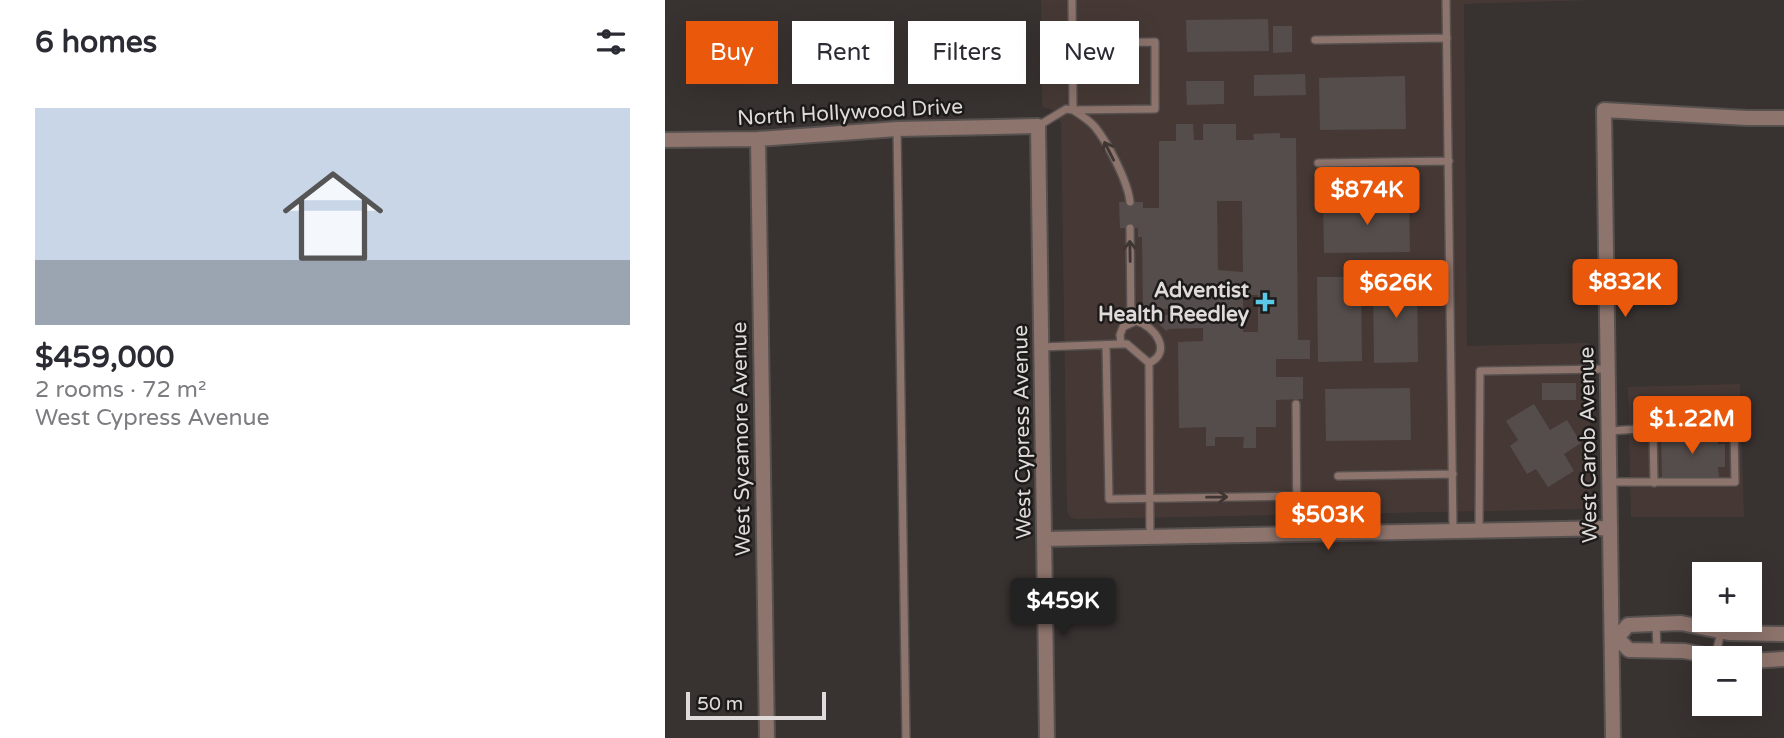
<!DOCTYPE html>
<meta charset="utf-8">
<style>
:root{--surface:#fff;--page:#f2f2f3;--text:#2b2b33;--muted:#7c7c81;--line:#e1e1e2;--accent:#ea580c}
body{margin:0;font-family:"Varela Round",sans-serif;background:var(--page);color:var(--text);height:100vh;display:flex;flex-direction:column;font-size:26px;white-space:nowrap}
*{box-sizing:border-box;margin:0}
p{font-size:23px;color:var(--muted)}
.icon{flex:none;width:38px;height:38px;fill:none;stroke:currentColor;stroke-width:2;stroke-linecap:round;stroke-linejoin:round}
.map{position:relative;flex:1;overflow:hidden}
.drawer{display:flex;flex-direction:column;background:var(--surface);width:665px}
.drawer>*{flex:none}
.banner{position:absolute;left:21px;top:21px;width:665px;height:63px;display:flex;gap:14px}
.tools{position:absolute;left:1027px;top:562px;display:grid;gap:14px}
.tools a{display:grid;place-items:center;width:70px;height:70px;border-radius:0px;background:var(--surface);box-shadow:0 7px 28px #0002;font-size:35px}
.scale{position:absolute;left:21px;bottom:18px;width:140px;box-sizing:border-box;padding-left:7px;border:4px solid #dfdbda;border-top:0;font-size:19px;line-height:24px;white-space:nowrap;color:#dfdbda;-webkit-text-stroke:5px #1d1b1a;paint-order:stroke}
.price{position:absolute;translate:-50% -60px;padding:0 16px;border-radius:7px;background:var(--accent);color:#fff;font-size:23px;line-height:46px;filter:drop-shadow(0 2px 4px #0008)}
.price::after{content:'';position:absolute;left:50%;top:42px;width:21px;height:16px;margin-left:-10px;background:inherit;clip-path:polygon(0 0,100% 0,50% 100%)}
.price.selected{background:#222;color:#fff}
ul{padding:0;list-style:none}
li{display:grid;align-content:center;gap:14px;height:371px;padding:0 35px}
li+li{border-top:2px solid var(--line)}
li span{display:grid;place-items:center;height:217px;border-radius:0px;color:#555}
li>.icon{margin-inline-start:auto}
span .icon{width:126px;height:126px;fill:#fffc;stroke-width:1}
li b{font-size:30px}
h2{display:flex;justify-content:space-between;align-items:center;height:84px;padding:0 35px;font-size:30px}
.tag{padding:0 24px;border-radius:0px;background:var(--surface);box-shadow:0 7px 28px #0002;font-size:24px;line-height:63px}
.tag.selected{background:var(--accent);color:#fff}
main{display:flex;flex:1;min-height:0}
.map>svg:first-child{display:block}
.built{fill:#463935}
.building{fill:#544d4b;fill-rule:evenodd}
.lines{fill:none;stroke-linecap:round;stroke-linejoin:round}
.service-casing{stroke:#56504f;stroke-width:10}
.minor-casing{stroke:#56504f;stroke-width:18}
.service{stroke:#8d746c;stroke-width:7}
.minor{stroke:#8d746c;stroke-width:14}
.oneway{stroke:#3f3633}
.poi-dot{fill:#5ac8e6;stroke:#1d1b1a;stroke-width:2.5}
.labels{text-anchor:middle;stroke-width:5;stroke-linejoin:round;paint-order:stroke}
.street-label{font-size:21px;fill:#dfdbda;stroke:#1d1b1a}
.poi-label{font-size:21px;font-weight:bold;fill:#dfdbda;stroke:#1d1b1a;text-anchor:end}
</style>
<main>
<section class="drawer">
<h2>6 homes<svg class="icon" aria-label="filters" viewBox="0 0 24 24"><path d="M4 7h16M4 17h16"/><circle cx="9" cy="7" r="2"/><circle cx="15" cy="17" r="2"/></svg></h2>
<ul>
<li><span style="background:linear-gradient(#c9d6e8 70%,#9aa5b1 0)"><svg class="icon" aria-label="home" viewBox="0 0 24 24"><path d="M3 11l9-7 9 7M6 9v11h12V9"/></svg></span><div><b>$459,000</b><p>2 rooms · 72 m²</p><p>West Cypress Avenue</p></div></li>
</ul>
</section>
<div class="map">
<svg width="1119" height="738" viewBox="0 0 1119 738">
<rect width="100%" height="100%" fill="#383230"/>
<path class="built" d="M376 0H930L799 4 802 346 924 343 926 501 924 507 920 509 412 519 405 517 402 511 396 122 388 110 377 107Z
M1075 384 1079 517H966L963 387Z"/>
<path class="building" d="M603 19 604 51 522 52 521 20Z
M608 26H627V52L608 53Z
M640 74 641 95 589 96V75Z
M740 76 741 129 655 130 654 78Z
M521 81H559V104L522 105Z
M511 124H528L529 140H538V124H571V140H589L588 134 615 133V138H631L633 340H645V359H611V377H638V399L611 400V427H591V448H578L579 437H550V446H541V427L514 428 513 342 538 341V328L504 329 501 331 493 323 500 315H538V309H478L477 237H473V228H455L454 202H478V208H494V141H511ZM552 201H577L578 272 553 270ZM578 295H593V332H578Z
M744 200 745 252 659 253 658 201Z
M652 277H696L697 361 653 362Z
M752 277 753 362 709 363 708 278Z
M877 383H911V400H877Z
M745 388 746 440 661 441 660 389Z
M869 404 885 430 902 420 916 443 899 454 909 471 883 487 871 469 862 474 845 446 853 440 841 421Z
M1053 433V444H1060V467H1053L1054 478 997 479 996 434Z"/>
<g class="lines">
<g class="service-casing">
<path id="service" d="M781 0 788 531
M650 40 782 38
M407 43 490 42V109L408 110
M408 110C416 115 424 120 430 127 443 143 463 182 465 202
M373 126 401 109 408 110 407 0
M232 129 241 738
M653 163 784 161
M465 228 466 322
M441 345 444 499 631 496
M376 347 456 344H462L484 363C508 352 490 326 471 321L458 327 455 335 456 344
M484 363 485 537
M631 404 632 534
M944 431 988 428 989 483
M673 476 788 474
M945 482H1070L1069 426 988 428
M814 531 815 371 942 369
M991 624 992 650
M1050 657 1056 632"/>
</g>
<g class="minor-casing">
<path id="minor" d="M93 139 102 738
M0 140 93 139 232 129 373 126 382 738
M380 539 945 528
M947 638H952L963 625 1016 623 1064 633 1119 634
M952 638 964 650 1019 651 1056 658
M1085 661 1119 659
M948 738 939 110 1082 118H1119"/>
</g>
<use href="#service" class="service"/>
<use href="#minor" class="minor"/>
</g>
<defs><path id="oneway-shaft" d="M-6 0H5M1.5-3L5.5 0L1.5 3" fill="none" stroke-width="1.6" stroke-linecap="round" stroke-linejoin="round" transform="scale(1.75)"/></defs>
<g class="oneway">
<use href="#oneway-shaft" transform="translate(444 151) rotate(-117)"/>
<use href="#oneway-shaft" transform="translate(465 251) rotate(-91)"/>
<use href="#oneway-shaft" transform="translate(552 497) rotate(-1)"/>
</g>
<path class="poi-dot" d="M596.5 291.5h7v7h7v7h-7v7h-7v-7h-7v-7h7z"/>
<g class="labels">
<g class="street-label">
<text transform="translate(185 112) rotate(-3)" y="7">North Hollywood Drive</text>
<text transform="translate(357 432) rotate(-91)" y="7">West Cypress Avenue</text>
<text transform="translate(76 439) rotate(-91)" y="7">West Sycamore Avenue</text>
<text transform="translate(923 445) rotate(-91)" y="7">West Carob Avenue</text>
</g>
<g class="poi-label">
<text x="584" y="297">Adventist<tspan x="584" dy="24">Health Reedley</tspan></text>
</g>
</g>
</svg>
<div class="tools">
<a>+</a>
<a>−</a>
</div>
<div class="scale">50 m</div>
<b class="price" style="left:702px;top:227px">$874K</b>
<b class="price" style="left:960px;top:319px">$832K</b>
<b class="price" style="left:731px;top:320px">$626K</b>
<b class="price" style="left:1027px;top:456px">$1.22M</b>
<b class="price" style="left:663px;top:552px">$503K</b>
<b class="price selected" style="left:398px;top:638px">$459K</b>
<div class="banner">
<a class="tag selected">Buy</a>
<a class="tag">Rent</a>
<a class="tag">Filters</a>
<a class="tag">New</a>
</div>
</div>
</main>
